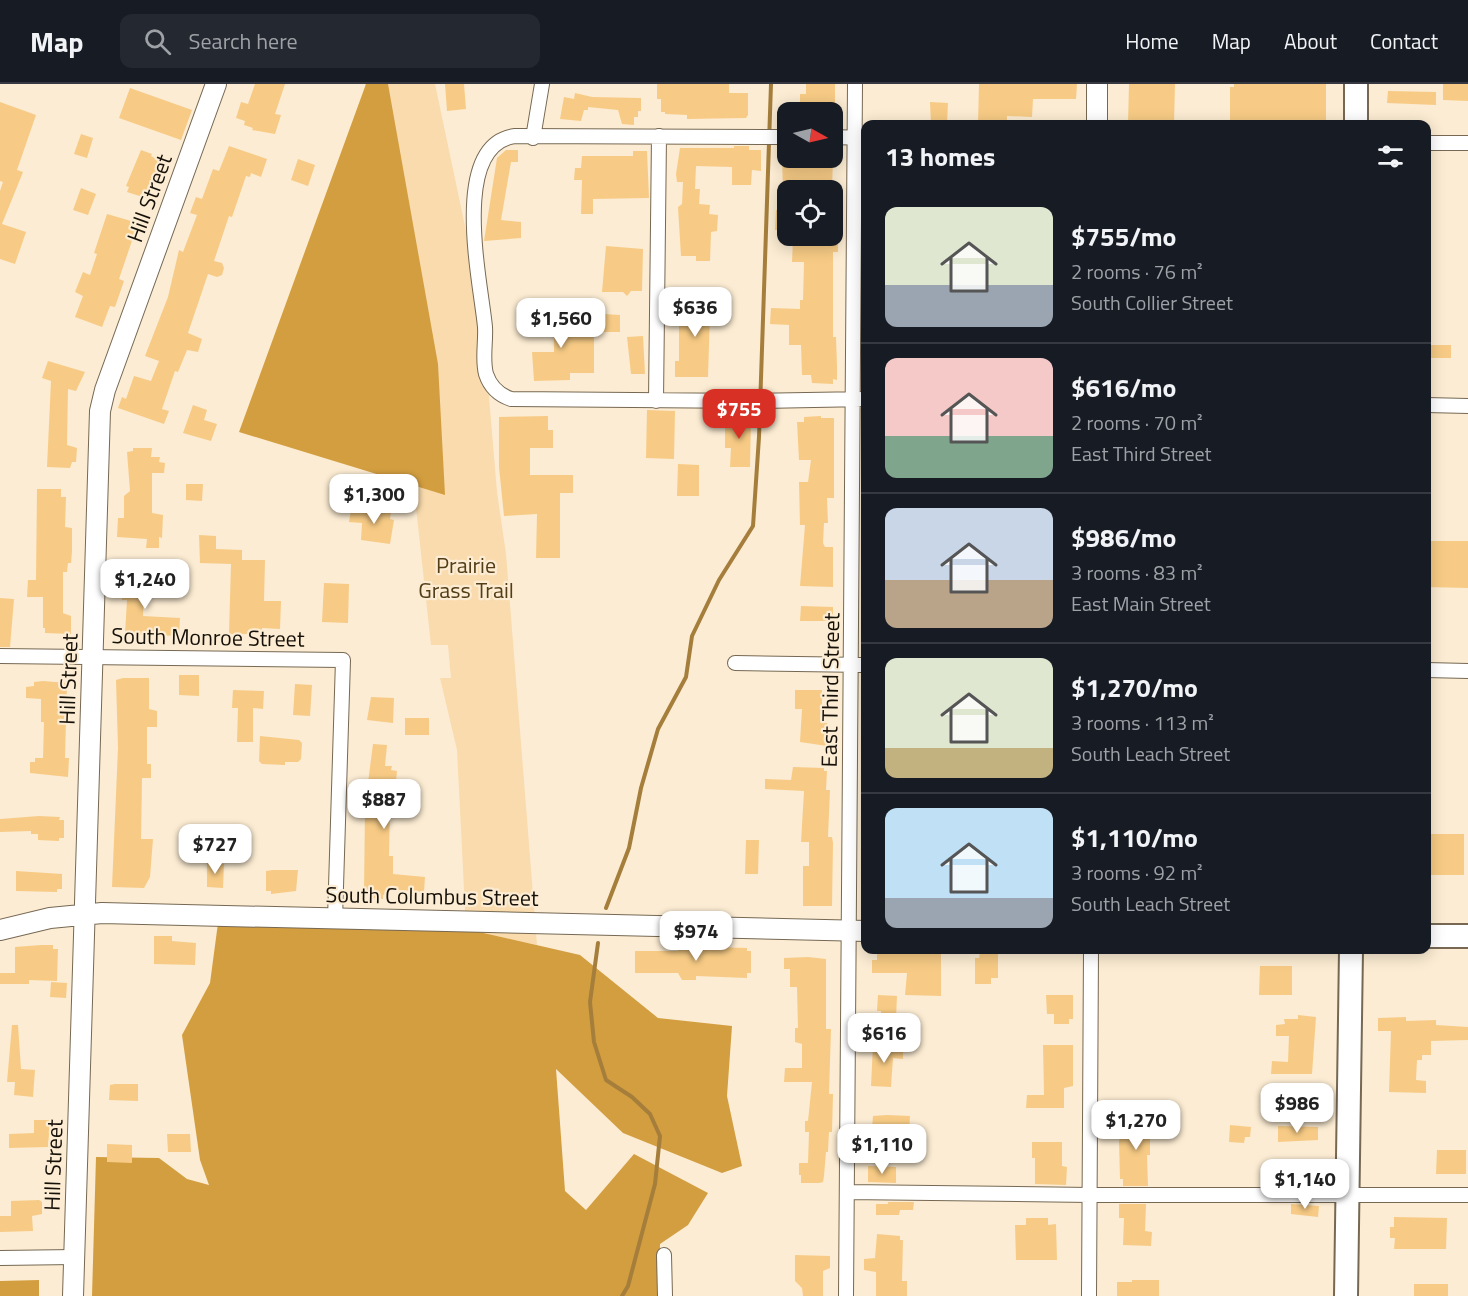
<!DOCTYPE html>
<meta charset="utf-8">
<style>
:root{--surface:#171b24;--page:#242831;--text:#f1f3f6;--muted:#9ea1a6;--line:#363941;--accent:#d93025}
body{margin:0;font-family:"Titillium Web",sans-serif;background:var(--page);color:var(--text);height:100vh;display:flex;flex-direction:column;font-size:22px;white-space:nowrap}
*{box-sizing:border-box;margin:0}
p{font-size:20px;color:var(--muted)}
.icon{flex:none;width:33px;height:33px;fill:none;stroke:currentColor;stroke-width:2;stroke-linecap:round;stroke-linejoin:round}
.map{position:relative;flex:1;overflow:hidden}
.sheet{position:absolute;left:861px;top:36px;width:570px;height:834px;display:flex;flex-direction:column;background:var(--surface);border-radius:12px;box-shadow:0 3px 15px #0003}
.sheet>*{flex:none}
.needle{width:39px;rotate:98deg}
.fabs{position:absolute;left:777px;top:18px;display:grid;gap:12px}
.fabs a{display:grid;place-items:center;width:66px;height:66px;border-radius:12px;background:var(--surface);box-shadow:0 3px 15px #0003;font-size:30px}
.price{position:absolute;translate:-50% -51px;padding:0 14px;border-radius:12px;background:#fff;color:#222;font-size:20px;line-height:39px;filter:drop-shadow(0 2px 3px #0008)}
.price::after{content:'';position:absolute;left:50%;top:36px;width:18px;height:14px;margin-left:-9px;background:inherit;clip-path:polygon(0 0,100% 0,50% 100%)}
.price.selected{background:var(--accent);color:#fff}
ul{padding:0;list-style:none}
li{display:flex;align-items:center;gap:18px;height:150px;padding:0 24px}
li+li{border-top:2px solid var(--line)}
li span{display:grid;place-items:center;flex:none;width:168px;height:120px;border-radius:12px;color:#555}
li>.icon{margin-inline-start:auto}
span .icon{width:72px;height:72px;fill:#fffc;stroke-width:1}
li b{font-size:26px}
h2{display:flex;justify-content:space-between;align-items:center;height:72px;padding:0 24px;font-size:26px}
header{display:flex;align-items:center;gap:36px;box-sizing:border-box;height:84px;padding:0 30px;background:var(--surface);border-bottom:2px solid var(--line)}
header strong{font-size:28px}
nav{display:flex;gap:33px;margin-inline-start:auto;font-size:21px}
.search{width:420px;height:54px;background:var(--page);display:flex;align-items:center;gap:15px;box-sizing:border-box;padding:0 21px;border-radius:12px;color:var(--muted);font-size:22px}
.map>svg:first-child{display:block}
.green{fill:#f9dbad}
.forest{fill:#d39e40}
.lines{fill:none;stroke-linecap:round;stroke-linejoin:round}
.stream{stroke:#a57e3b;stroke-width:4}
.building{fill:#f7cb85}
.street-casing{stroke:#766853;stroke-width:16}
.secondary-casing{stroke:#766853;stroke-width:22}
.primary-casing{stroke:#766853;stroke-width:26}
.street{stroke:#fff;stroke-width:14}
.secondary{stroke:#fff;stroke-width:20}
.primary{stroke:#fff;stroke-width:22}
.labels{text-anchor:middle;stroke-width:4.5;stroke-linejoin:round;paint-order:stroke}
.street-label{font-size:22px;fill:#151008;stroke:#fcecd3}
.park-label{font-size:22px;fill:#533d16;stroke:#fcecd3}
</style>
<header>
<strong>Map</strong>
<div class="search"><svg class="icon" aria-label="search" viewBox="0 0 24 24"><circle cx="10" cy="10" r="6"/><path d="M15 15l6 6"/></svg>Search here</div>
<nav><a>Home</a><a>Map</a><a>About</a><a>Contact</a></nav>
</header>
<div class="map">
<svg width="1468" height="1212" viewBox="0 0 1468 1212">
<rect width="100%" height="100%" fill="#fcecd3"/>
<path class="green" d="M365 0H435L481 218 497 408 506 470 537 861 466 845 457 666 440 594H451L448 561H431L397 249 412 246Z"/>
<path class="forest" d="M366 0H388L438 280 445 411 239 348Z
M218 839 466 845 580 871 658 934 732 942 727 1012 742 1082 722 1089 623 1049 556 985 565 1107 586 1126 634 1070 708 1109 688 1141 660 1160 659 1212H92L96 1073 159 1074 187 1095 209 1101 200 1076 182 951 210 899Z
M39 1196V1212H0V1197Z"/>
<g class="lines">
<path class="stream" d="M606 824 629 764 641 704 658 645 686 593 692 552 719 496 753 442 759 353 771 0
M598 859 590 918 594 958 606 996 632 1013 650 1030 660 1052 655 1100 628 1202 622 1212"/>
</g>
<path class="building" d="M255 0H285L275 30 281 31 275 50 252 46 253 44 244 41 245 37 236 34 241 18 248 20Z
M445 0H464L466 25 447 27Z
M657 0H729V9H748V31L746 34 687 35V31L665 30V28H661V15H657Z
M806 0H835V28H800V10H806Z
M979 0H1077L1076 15H1033L1032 33 1007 32V40H978Z
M1129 0H1175L1174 40H1128Z
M1234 0H1326V40H1230V3H1234Z
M1443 0H1468V17L1443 16Z
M130 4 192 26 181 56 119 34Z
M1388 7 1436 8V21L1387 19Z
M575 9 592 13 641 14V27H638V33H634V41L622 40 618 26 588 23V26H584L581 37 560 35 564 13 574 15Z
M0 18 36 31 17 86 23 88 2 140 26 148 15 180 0 175V107L3 98 0 97Z
M930 18 948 19 947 40H931Z
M81 50 93 54 87 74 74 70Z
M229 62 267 75 261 93 251 89 250 93 246 92 232 133 229 132 214 177 222 179 224 184 222 191 217 193 208 190 188 249 202 255 198 268 187 266 178 288 175 287 162 325 169 327 164 340 118 324 122 313 126 315 134 292 151 297 159 277 145 272 168 213 179 166 183 168 197 131 190 129 196 113 202 115 213 85 219 87Z
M734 62H749V66H761V87L752 86 751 101H732V83L696 82 695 105H700L699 120 710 121 709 130 718 131 717 147 711 148 710 177H696V172H681L678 123 682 120 683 98H677L676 90 680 64H734Z
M141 66 152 70 151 72 165 80 161 93 157 92 149 115 127 108 129 103 126 102Z
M506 66H518V78H511L501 136 521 138V154L484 157 497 74Z
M633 67H647L649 114 593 115V130H581L582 96H574L575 84H581L582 72H633Z
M782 74H833L832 106H783Z
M298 75 315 81 308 102 291 96Z
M81 104 96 110 88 131 73 126Z
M776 126H788V146H775Z
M107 130 138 139 119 195 124 197 115 223 110 222 102 243 75 233 83 212 75 208 83 188 90 191 97 170 94 169Z
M793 154 838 155V168H833V253H836L837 282V296L833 295V300L812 299 811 291H802L801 261H789V241L770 240 771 224 800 225V216H803L804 178H792Z
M606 162 643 165 642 207H631L627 212 623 208H602Z
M689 216 720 217V228H710L708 293H675V277H679V219L689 220Z
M551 226V229L572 230 571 253H594V289H570V296L534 297 532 268H554V242H527V227Z
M604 230 620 231V248H604Z
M643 252 645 290H631L627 253Z
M1426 261H1451V274H1426Z
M48 277 85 288 76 307 68 305 67 361 77 364 76 378H72L70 384 47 383 51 297 42 294Z
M193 321 207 326 204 336 217 340 211 357 183 349Z
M647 326 675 327 674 375 646 374Z
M548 332V346H553V364H530V391H573V409H560V474H536L537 430 504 432 499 383V333Z
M821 332V334H834V414H827L828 439H824L823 459 825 463H833V503L800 502 805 441H800L799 398H808L811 376H799L797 338H804V333Z
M725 333H751L750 383H730L731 364H725Z
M133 364H152L151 373H160L159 378 165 379 164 389H152V429L163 431 162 454 159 453V464H146L147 455 117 453 118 434H124V412L130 407 127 368 133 367Z
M678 380 699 381V412H677Z
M186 400H203L202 417 186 416Z
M37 405H61V413H66L65 443 72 444V468L71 479H68L67 488H63V529L71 532V550L45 549V544H43V513H27L28 496H36Z
M351 426 391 428 390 435 394 436 390 460 361 456 362 439 349 438Z
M199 451 216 452V465L242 466V476H265L264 517H281L280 545 262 544V550H229L231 480 200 479Z
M1426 457H1468V504L1426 503Z
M123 494 159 497V512L144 511 143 532 180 534 179 552 125 550 127 516H122Z
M324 499 349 500 348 539 322 538Z
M0 514 14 515 10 563H0Z
M801 522 833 523V537H800Z
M179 591H199V612L179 611Z
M123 594H149V625L157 627V643H147V680H151V694H142L141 755H153L150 793 144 804 112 803 118 664 116 596Z
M43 597 67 599 65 674H69L68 693 30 689V678H35V674H43L44 638H41V615L26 614V603L34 602V598Z
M295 600 312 601 310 632 293 631Z
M233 606 264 607 263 625 253 624V658H237L238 624H232Z
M795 606H822V639H827V644H831L830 657H827V662L800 658 802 625H795Z
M371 613 394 614 393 639 367 636Z
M405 634H429V651H405Z
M260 652 299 656 302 659 301 675 298 678H285V681L262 680 259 677Z
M373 660 387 661 385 682H392L391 686 397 687 395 708 409 709V714L416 715 415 725 390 723 389 772H393V790L425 793 424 808 389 805 388 811H383V815L369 814V810H364L365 722Z
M793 683 824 684V687H827L826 706H830L828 753H832L833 759 832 822H803V782H809V758H801L804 707 765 705V695L791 696Z
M39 732 60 733 59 736H64V754H59V757L38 756V750H31V747L0 748V735Z
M1426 750H1464V791H1426Z
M746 756H759L758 790H745Z
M207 779 224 780 223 804 207 803Z
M273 786H298L296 807 271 810V807H266V787Z
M16 787 62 790V805H57V808L16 807Z
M154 852H172V857L196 859 195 881 154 880Z
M41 861H53V865H58L57 897 29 896V900H0V889H15V863Z
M681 862 747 864V867H751V889H747V894L696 892V896H682L678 889H635V867H678Z
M980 868H998V894H991V900H975V874H979Z
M877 869 941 870V912L905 911 907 889H872V876H877Z
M808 873 826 875V945H831L829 1010H833L832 1048H829L828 1068H826L824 1092 823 1098 819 1099H801V1091H799V1079H808L809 1048H805V1037H808L812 998H784L785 984H802V960L795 958V944H798L797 903H790V885H784V874Z
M1260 882H1292V911H1259Z
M51 898 67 899 66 914 50 913Z
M878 911 897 912 896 935 881 934V927H877Z
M1046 911H1073V935H1069V940H1054V930H1047Z
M1298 931 1316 933 1312 990H1271L1272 977 1288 978 1289 952H1276V941L1285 940 1284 935H1298Z
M1406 933V937L1436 936V941L1468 943V956L1431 957V971H1422V976H1417L1416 996 1426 997V1009L1389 1008 1391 947H1378V934Z
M12 941H18L21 985 35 986 33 1013 14 1011 15 998H7Z
M873 960 903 961V975L893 974 891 1003 871 1002Z
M1043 961H1073V1002L1064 1004V1024H1026L1027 1011H1044Z
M115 1000H138V1017L109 1016 110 1001Z
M887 1031 910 1032 909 1048 872 1044 873 1032Z
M1123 1035H1156L1155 1055H1150V1071H1147L1148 1102H1123V1095H1120L1119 1058Z
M34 1036H50L48 1063 9 1064V1050L34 1049Z
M1230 1041 1251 1043 1250 1053H1245L1244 1059 1229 1058Z
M1278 1042 1318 1043V1056L1278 1058Z
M167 1050H190L191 1068H168Z
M1032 1058H1062V1082L1067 1083 1066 1101 1035 1100V1074H1032Z
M107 1060 132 1061V1079L107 1078Z
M1437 1066H1466V1090H1436Z
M868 1082 896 1083V1099L868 1098Z
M39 1116 42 1118V1130L32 1132 33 1147 0 1148V1132H11V1117Z
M888 1118H914L913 1126H900L899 1131H876V1120H888Z
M1119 1120H1146L1145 1147 1152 1148 1151 1162 1123 1161 1124 1134H1119Z
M1291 1120 1319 1122 1318 1133 1291 1130Z
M1394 1133 1447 1134 1446 1165H1394L1395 1154H1390V1143H1394Z
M1026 1134H1048V1141L1056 1140 1057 1176H1016L1015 1141H1026Z
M877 1150 900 1152V1156H903L902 1197H907V1212H876V1188L864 1186V1175L875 1174Z
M795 1171 830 1172V1184L823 1187V1212H803L802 1204 795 1197Z
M1132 1196H1159V1212H1117V1198H1132Z
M1414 1200H1448V1212H1414Z"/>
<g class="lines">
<g class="street-casing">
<path id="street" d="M788 53 515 52C449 61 481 199 485 243 486 258 482 275 486 290 490 302 499 311 511 315L755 317 866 315
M832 53 866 54
M533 54 542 0
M1426 59H1468
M656 317 659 52
M1426 321 1468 322
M0 572 343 576 335 835
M735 579 866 581
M1426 586 1468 587
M847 1108 1090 1111H1468
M664 1171 665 1212
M0 1174 74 1173
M846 1212 855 0
M1089 1212 1091 866"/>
</g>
<g class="secondary-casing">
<path id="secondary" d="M1097 40V0
M0 846 50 834 102 829 866 847
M73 1212 100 327 105 306 216 0"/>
</g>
<g class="primary-casing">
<path id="primary" d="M1356 40V0
M1426 852H1468
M1346 1212 1351 866"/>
</g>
<use href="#street" class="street"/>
<use href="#secondary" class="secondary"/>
<use href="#primary" class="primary"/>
</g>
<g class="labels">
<g class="street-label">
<text transform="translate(149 114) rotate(-70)" y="8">Hill Street</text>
<text transform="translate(208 553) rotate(1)" y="8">South Monroe Street</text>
<text transform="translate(68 595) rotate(-88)" y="8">Hill Street</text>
<text transform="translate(830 606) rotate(-89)" y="8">East Third Street</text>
<text transform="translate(432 812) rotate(1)" y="8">South Columbus Street</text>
<text transform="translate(53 1081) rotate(-88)" y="8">Hill Street</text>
</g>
<g class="park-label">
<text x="466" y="489">Prairie<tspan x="466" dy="25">Grass Trail</tspan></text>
</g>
</g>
</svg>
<div class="fabs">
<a><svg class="needle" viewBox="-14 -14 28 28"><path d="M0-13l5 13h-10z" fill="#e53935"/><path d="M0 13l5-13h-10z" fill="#9ea1a6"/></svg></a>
<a><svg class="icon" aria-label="locate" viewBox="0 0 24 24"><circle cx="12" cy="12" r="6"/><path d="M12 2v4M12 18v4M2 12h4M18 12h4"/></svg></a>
</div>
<b class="price" style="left:695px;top:254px">$636</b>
<b class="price" style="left:561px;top:265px">$1,560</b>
<b class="price selected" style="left:739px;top:356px">$755</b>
<b class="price" style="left:374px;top:441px">$1,300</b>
<b class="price" style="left:145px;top:526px">$1,240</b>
<b class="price" style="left:384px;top:746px">$887</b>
<b class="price" style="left:215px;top:791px">$727</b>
<b class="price" style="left:696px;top:878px">$974</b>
<b class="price" style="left:884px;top:980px">$616</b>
<b class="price" style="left:1297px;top:1050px">$986</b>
<b class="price" style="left:1136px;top:1067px">$1,270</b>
<b class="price" style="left:882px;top:1091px">$1,110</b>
<b class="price" style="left:1305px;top:1126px">$1,140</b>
<section class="sheet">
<h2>13 homes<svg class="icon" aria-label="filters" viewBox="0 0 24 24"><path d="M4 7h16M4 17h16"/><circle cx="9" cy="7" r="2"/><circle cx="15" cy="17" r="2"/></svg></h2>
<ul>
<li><span style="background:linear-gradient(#dfe7d0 65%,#9aa5b1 0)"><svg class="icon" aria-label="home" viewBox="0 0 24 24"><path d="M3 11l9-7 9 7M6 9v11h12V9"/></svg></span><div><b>$755/mo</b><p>2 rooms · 76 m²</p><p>South Collier Street</p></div></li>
<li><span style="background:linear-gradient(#f6c9c9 65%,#7fa58c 0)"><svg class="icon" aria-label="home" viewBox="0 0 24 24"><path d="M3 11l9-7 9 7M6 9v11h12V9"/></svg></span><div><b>$616/mo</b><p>2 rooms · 70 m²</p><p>East Third Street</p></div></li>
<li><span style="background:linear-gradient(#c9d6e8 60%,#b9a48a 0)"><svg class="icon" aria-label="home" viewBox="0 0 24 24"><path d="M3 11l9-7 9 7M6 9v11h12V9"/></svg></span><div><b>$986/mo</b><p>3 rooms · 83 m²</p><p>East Main Street</p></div></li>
<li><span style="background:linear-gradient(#dfe7d0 75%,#c2b280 0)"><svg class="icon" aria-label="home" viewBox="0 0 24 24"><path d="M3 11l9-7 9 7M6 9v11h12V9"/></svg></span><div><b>$1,270/mo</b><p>3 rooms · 113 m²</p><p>South Leach Street</p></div></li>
<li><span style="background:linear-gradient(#bfe0f5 75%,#9aa5b1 0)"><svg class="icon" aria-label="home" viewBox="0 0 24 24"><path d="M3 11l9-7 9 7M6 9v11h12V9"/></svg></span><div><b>$1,110/mo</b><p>3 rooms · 92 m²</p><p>South Leach Street</p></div></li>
</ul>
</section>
</div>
